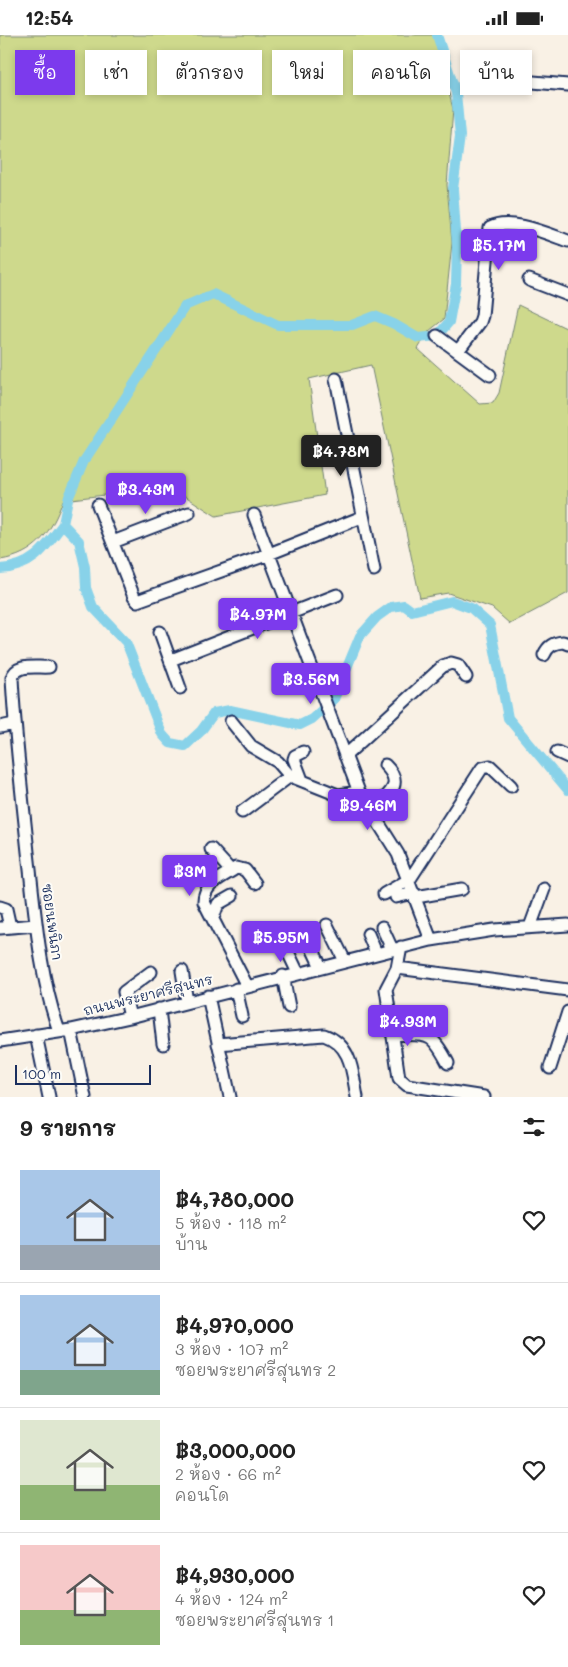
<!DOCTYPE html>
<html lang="th">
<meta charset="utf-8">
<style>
:root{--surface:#fff;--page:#f6f6f6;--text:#222;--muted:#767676;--line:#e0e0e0;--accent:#7c3aed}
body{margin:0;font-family:Mali,"Playpen Sans Thai",sans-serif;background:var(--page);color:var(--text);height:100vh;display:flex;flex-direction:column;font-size:19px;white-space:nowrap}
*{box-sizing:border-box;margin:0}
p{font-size:16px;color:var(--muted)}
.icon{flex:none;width:28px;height:28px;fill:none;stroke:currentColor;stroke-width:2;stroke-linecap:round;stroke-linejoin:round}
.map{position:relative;height:1062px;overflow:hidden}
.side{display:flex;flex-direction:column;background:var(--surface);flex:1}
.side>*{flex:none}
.banner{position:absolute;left:15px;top:15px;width:539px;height:45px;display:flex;gap:10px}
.scale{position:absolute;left:15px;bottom:12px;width:136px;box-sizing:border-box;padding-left:5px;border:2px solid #1b2f5e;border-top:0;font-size:14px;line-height:18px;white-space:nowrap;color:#1b2f5e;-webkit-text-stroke:4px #fdfcf7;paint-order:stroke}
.price{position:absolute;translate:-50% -42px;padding:0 11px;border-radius:5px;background:var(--accent);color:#fff;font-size:16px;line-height:32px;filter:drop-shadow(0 1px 2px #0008)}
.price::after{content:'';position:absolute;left:50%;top:30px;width:15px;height:11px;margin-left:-8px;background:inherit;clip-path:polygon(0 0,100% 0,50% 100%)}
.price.selected{background:#222;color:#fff}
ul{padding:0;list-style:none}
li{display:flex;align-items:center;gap:15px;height:125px;padding:0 20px}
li+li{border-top:1px solid var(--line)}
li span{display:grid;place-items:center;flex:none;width:140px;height:100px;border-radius:0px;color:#555}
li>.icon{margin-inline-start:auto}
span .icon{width:60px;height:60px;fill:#fffc;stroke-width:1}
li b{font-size:21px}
h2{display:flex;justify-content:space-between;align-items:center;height:60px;padding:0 20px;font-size:21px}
.tag{padding:0 18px;border-radius:0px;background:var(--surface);box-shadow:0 2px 8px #0003;font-size:18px;line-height:45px}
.tag.selected{background:var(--accent);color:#fff}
.status{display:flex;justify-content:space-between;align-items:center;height:35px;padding:0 25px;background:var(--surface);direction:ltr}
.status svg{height:14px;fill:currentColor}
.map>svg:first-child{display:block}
.green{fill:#ced98c;stroke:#748475}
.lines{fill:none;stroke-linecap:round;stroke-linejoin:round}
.canal{stroke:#88d2e9;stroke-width:10}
.minor-casing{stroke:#1b2f5e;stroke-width:15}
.minor{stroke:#fdfcf7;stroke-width:11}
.labels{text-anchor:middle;stroke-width:4;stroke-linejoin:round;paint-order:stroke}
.street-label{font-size:14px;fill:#1b2f5e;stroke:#fdfcf7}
</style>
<div class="status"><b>12:54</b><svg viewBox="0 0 49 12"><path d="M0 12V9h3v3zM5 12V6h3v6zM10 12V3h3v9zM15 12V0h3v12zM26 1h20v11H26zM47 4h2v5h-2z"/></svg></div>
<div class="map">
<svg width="568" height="1062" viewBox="0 0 568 1062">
<rect width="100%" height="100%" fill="#f9f1e5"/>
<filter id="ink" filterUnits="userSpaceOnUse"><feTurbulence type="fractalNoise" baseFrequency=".02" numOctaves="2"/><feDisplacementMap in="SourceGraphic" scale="10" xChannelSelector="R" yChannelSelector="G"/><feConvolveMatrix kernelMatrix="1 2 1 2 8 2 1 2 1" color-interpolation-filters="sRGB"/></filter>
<g filter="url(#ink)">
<path class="green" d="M0 0H434L453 74 447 150 452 208 444 284 429 296 418 314 480 369 493 368 499 358 518 270 568 294V558L510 589 492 573 448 558 420 563 371 330 309 344 325 460 216 481 171 452 63 465C52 497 35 520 0 525Z"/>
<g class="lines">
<path class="canal" d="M437 0 456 58 460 101 453 154 457 210 456 249 449 287 437 301 418 303 394 289 375 281 352 290H278L213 259 185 271 84 426 68 464 63 489 79 506 85 532 86 553 93 572 126 607 162 699 170 708 185 711 201 696 214 678 230 675 300 690 312 684 334 664 360 601 377 582 391 572 404 570 412 576 452 566 471 573 490 590 508 683 568 755
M0 534C33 532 45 513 63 489"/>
<g class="minor-casing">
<path id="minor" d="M474 42 568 50
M529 245 568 260
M437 301 490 340
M458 316 480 287 482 281 490 193C510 182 548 199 568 206
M336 344 374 535
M98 470 134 562 137 566 269 519 362 482
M254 480 359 757 398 819 431 905
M113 507 189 478
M160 597 180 653
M544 620C548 611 553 608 563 607L568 609
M171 625 337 560
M49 632C36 633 16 628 12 643 15 701 22 759 28 817 35 877 39 939 59 996
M231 686 251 711 278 727 290 741
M0 692 14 689
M557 717 568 722
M345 721 443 631 451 628 458 630 466 642
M302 745 294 724 295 721 303 717
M371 776C387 761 406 750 385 730
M242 777 290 741 338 760 359 757
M211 814 231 836
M384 859 410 844 482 733 490 731 511 751
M396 862 414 858
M416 862 462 854
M0 872 6 874 10 892
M213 883 218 869 232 861
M327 890 345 926
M382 892 392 914
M530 892 544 854
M0 893 36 890
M304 896 321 932
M368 899 376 918
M401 912 397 933 386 954 399 1043 407 1050 484 1062
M288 917 298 938
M397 933 568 955
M182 936 187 967
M283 941 289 972
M247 951 204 867C203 849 223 842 236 833L245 835 255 848
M236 954 242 981
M208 961 230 1062
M159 974 163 1009
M130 982 124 957 151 937
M71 995 85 1062
M392 999C428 1001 430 994 448 1028
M36 1000 49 1062
M0 1006 71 995 130 982 431 905 494 895 568 890
M218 1009 324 1000C352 1010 352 1036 357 1062
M550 1033 568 977"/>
</g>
<use href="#minor" class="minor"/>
</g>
</g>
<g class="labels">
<g class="street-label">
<text transform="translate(52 887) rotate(82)" y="5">ซอยนพนิภา</text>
<text transform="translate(148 960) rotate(-14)" y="5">ถนนพระยาศรีสุนทร</text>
</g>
</g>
</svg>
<div class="scale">100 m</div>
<b class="price" style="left:499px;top:236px">฿5.17M</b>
<b class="price selected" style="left:341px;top:442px">฿4.78M</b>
<b class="price" style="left:146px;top:480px">฿3.43M</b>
<b class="price" style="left:258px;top:605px">฿4.97M</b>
<b class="price" style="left:311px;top:670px">฿3.56M</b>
<b class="price" style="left:368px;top:796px">฿9.46M</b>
<b class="price" style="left:190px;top:862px">฿3M</b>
<b class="price" style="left:281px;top:928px">฿5.95M</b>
<b class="price" style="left:408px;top:1012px">฿4.93M</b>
<div class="banner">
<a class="tag selected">ซื้อ</a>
<a class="tag">เช่า</a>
<a class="tag">ตัวกรอง</a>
<a class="tag">ใหม่</a>
<a class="tag">คอนโด</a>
<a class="tag">บ้าน</a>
</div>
</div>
<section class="side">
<h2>9 รายการ<svg class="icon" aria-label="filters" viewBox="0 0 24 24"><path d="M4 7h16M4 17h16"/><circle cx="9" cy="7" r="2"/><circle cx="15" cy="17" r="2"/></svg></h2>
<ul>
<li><span style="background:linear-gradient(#a9c7e8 75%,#9aa5b1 0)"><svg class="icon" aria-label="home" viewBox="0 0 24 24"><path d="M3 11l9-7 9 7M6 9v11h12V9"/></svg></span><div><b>฿4,780,000</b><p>5 ห้อง · 118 m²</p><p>บ้าน</p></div><svg class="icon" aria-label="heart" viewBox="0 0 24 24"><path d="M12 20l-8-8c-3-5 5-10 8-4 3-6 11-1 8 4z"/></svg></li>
<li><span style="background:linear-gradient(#a9c7e8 75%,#7fa58c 0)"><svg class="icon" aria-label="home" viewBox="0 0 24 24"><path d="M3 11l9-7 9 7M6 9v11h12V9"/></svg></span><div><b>฿4,970,000</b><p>3 ห้อง · 107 m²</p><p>ซอยพระยาศรีสุนทร 2</p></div><svg class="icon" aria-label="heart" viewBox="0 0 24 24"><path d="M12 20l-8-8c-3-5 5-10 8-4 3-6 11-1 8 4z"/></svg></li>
<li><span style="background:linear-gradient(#dfe7d0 65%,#8fb573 0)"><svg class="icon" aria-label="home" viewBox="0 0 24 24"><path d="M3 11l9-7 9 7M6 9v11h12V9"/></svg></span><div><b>฿3,000,000</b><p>2 ห้อง · 66 m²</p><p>คอนโด</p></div><svg class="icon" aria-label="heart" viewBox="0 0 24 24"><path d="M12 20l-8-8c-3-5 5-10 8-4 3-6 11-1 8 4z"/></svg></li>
<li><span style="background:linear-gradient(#f6c9c9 65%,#8fb573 0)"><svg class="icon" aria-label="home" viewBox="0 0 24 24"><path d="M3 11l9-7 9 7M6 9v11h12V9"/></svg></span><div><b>฿4,930,000</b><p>4 ห้อง · 124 m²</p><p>ซอยพระยาศรีสุนทร 1</p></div><svg class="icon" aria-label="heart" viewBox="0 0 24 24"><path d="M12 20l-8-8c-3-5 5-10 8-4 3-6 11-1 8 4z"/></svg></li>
</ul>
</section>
